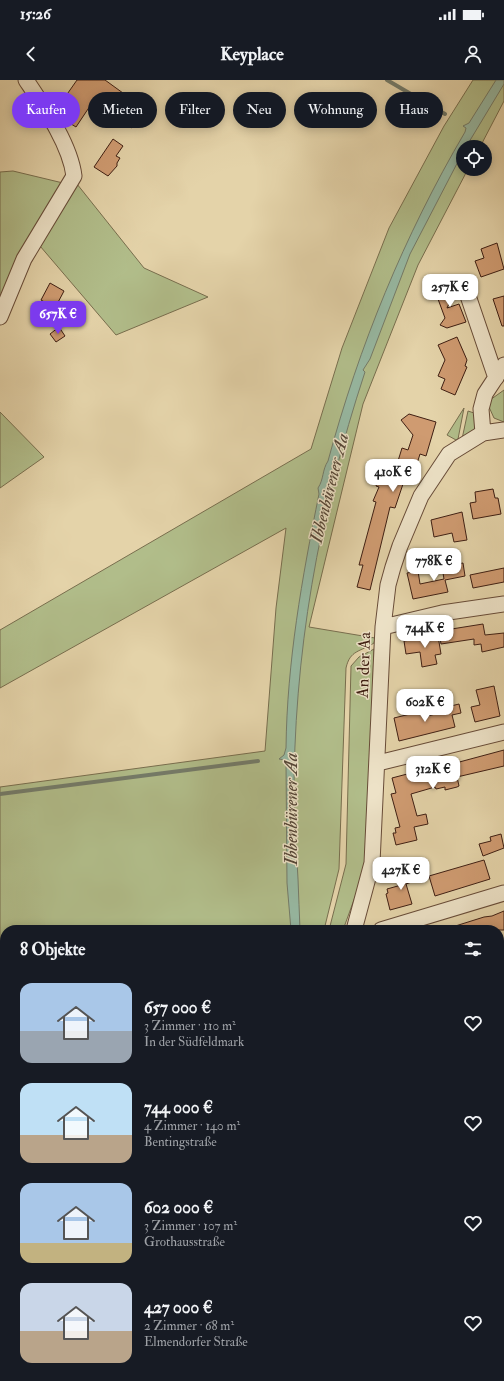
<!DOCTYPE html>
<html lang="de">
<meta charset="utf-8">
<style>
:root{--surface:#171b24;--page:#242831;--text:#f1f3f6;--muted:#9ea1a6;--accent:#7c3aed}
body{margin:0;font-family:"IM FELL Double Pica",serif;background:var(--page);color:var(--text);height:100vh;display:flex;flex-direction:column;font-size:15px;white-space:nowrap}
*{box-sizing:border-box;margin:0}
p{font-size:13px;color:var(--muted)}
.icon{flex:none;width:22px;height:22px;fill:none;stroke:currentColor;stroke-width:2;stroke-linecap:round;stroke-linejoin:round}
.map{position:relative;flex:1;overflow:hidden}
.drawer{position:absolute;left:0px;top:845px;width:504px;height:456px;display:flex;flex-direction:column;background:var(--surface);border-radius:16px 16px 0 0;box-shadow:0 2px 10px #0003}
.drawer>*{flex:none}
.banner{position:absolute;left:12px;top:12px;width:480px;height:36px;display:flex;gap:8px}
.tools{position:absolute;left:456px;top:60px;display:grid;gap:8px}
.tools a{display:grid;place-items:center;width:36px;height:36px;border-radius:50%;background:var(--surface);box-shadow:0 2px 10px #0003;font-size:20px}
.price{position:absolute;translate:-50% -34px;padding:0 9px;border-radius:8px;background:#fff;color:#222;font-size:13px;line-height:26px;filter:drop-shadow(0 1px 2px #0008)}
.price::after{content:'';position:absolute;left:50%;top:24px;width:12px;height:9px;margin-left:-6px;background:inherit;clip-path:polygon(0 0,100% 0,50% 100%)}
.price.active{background:var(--accent);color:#fff}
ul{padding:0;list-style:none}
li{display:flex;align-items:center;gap:12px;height:100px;padding:0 20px}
li span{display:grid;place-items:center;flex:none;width:112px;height:80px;border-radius:12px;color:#555}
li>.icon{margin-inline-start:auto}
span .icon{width:48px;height:48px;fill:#fffc;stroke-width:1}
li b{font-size:17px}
h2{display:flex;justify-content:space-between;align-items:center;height:48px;padding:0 20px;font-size:17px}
.tag{padding:0 14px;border-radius:18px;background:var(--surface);box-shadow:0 2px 10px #0003;font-size:14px;line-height:36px}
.tag.active{background:var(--accent);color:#fff}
.status{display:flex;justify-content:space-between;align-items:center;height:28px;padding:0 20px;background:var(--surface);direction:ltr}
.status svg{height:11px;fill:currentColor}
header{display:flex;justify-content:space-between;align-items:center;height:52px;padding:0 20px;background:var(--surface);font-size:18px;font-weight:700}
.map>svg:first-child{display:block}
.green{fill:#b1bd8a;stroke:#786e4e}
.water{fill:#97b9a3;stroke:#747b69}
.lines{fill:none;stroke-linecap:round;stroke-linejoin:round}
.stream{stroke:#747b69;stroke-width:4}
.building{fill:#cf9b71;stroke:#3f1f13}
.minor-casing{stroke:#684c38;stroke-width:17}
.minor{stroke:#ede2c7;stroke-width:15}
.labels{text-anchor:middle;stroke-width:3;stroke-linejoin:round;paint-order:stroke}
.street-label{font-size:17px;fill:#3f1f13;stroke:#ede2c7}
.water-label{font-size:18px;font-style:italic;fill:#554637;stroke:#ede2c7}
</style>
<div class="status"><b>15:26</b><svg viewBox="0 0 49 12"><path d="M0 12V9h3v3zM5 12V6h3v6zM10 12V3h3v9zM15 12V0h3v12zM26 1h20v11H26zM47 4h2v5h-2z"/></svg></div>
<header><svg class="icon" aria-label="back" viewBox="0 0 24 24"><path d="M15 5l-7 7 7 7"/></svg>Keyplace<svg class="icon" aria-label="person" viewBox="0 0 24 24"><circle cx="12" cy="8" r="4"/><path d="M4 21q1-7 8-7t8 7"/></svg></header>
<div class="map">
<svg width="504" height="1301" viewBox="0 0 504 1301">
<rect width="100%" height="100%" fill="#e4d3a9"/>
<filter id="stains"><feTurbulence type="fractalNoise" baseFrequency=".005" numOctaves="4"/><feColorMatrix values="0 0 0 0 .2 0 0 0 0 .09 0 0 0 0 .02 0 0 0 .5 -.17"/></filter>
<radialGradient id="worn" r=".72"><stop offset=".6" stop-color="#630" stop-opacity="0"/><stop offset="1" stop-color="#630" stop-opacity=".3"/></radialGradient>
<path class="green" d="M473 0H504V21L480 67H463V89H468L418 185 363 324 309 547 375 558 374 563C360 572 350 570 346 588L339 789 324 850H5V995L0 968V707L265 671 276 528 286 448 0 608V550L311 369 342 268 389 148 444 46Z
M13 91 63 103 0 221V92Z
M77 104 144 188 208 217 116 255 40 166Z
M504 310V342L494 338 489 327 490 320Z
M464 328 458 359 456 360 447 355Z
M468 331 477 334 475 351 462 359Z
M0 332 44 377 0 408Z
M374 569 367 784 343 850H329L346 784 351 586 359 577Z
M5 1118V1151L0 1152V1120Z
M5 1190V1214H0V1191Z
M5 1259V1296H28L21 1301H0V1263Z
M114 1296H411L412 1301H116Z
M418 1296H476L480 1301H420Z"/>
<path class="water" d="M496 0H504V4L466 67H463V72L410 174 370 279 363 290 365 292C319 431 293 576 294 723 294 748 297 774 298 799 299 816 299 833 300 850H291L287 803 286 684 285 680 279 679 284 675 286 668C287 582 302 498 319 414L318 408C324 399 322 390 328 381 359 266 404 156 465 52L466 48 463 46 469 43Z
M5 1151V1190L0 1191V1152Z"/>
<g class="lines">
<path class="stream" d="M387 0 445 34
M0 714 258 681
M0 934 5 960"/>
</g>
<path class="building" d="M77 0H105L145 29 132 48 113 34 115 31 96 17 76 47 60 37 56 30Z
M113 59 123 66 116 76 120 78 117 83V86L108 96 94 87Z
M497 163 504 189 481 197 475 181 484 178 481 169Z
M447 202 455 206 456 209 447 228 459 224 466 242 447 248 440 245 445 238 438 219 439 216 445 214 443 209Z
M50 203 64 211 55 228 41 220Z
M504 216V246H502L493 219Z
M59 247 65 256 56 262 50 254Z
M457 257 467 280 465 286 467 287 455 315 441 309 445 299 438 296 445 280 438 265Z
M409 334 436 342 426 376 420 374 415 390 411 389 408 399 405 398 395 428 390 427 370 510 357 507 363 485H359L376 422 373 421 379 407 376 406 381 392 394 394 402 368 408 370 413 355 401 340Z
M493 409 495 418H498L501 434 473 439 470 423 476 422 475 412Z
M462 432 467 460 454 462 452 453 434 457 431 440Z
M463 483 465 496 445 500 448 512 413 519 407 493 418 491 420 504 444 499 442 487Z
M504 488V502L473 508 470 495Z
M483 544 485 555 504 553V567L482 572 481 564 474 565V559L441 564 439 551Z
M438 556 441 574 435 575 437 584 422 587 420 572 406 574 404 561Z
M494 606 500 636 475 642 471 627 480 625 476 610Z
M459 624 461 633 452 635 455 647 399 661 394 638 422 631 423 637 444 632 443 628Z
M504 670V686L457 697 459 706 457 707 445 710V707L436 709 435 707 411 714 417 736 426 734 428 744 414 747 417 760 396 765 393 753H396L395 748 400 747 391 714 396 713 392 698 411 693V695Z
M501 754 504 768 483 776 479 764 491 761 490 757Z
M484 780 490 799 435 816 429 796Z
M414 788 417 800 406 804 412 824 390 830 386 814 388 813 387 809 405 804 401 791Z
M504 831V850H449V848L484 837 492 836Z"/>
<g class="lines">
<g class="minor-casing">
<path id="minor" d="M464 204 496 298
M0 237 24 179 74 96C70 64 44 27 26 0
M483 353 481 329 485 314 504 285
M383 547 442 533 504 524
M378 683 504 652
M354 850 372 783 383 547 388 505 393 487 400 466 421 416 449 374 483 353 504 350
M381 850 504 813
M0 1006 5 1020
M499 1059 504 1057
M108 1296 110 1301
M485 1296 489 1301"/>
</g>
<use href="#minor" class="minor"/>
</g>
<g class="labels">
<g class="street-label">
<text transform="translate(363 585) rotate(-88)" y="6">An der Aa</text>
</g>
<g class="water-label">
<text transform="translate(329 408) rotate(-76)" y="6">Ibbenbürener Aa</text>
<text transform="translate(291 729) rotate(-90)" y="6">Ibbenbürener Aa</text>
</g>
</g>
<rect width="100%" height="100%" filter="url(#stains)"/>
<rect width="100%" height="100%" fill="url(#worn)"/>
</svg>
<div class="tools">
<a><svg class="icon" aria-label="locate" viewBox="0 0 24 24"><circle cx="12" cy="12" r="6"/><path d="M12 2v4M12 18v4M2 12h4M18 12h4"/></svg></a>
</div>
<b class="price" style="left:450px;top:228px">257K €</b>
<b class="price active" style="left:58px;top:255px">657K €</b>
<b class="price" style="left:393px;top:413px">410K €</b>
<b class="price" style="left:434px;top:502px">778K €</b>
<b class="price" style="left:425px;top:569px">744K €</b>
<b class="price" style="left:425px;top:643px">602K €</b>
<b class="price" style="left:433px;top:710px">312K €</b>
<b class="price" style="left:401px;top:811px">427K €</b>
<div class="banner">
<a class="tag active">Kaufen</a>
<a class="tag">Mieten</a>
<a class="tag">Filter</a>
<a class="tag">Neu</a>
<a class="tag">Wohnung</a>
<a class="tag">Haus</a>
</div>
<section class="drawer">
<h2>8 Objekte<svg class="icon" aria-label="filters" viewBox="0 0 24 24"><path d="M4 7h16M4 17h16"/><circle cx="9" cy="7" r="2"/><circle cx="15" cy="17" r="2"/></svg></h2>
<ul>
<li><span style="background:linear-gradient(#a9c7e8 60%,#9aa5b1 0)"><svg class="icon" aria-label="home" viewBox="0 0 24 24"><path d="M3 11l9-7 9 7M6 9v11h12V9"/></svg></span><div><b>657 000 €</b><p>3 Zimmer · 110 m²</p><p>In der Südfeldmark</p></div><svg class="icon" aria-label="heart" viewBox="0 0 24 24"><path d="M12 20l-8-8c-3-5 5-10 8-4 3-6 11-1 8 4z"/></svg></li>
<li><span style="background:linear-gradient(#bfe0f5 65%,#b9a48a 0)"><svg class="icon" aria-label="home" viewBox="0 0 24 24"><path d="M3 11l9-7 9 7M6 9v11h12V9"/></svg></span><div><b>744 000 €</b><p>4 Zimmer · 140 m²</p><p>Bentingstraße</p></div><svg class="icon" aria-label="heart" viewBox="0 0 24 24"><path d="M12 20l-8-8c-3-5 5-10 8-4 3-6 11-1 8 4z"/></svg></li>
<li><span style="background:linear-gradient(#a9c7e8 75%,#c2b280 0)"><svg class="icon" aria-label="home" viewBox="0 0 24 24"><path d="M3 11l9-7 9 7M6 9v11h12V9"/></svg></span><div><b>602 000 €</b><p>3 Zimmer · 107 m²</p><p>Grothausstraße</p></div><svg class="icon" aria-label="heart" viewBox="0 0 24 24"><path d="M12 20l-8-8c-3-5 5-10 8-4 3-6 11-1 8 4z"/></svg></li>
<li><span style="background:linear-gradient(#c9d6e8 60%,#b9a48a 0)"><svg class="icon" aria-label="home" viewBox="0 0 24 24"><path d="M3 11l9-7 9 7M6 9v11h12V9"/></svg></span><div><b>427 000 €</b><p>2 Zimmer · 68 m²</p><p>Elmendorfer Straße</p></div><svg class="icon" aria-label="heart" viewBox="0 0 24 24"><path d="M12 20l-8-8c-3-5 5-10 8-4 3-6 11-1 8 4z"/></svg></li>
</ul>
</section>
</div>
